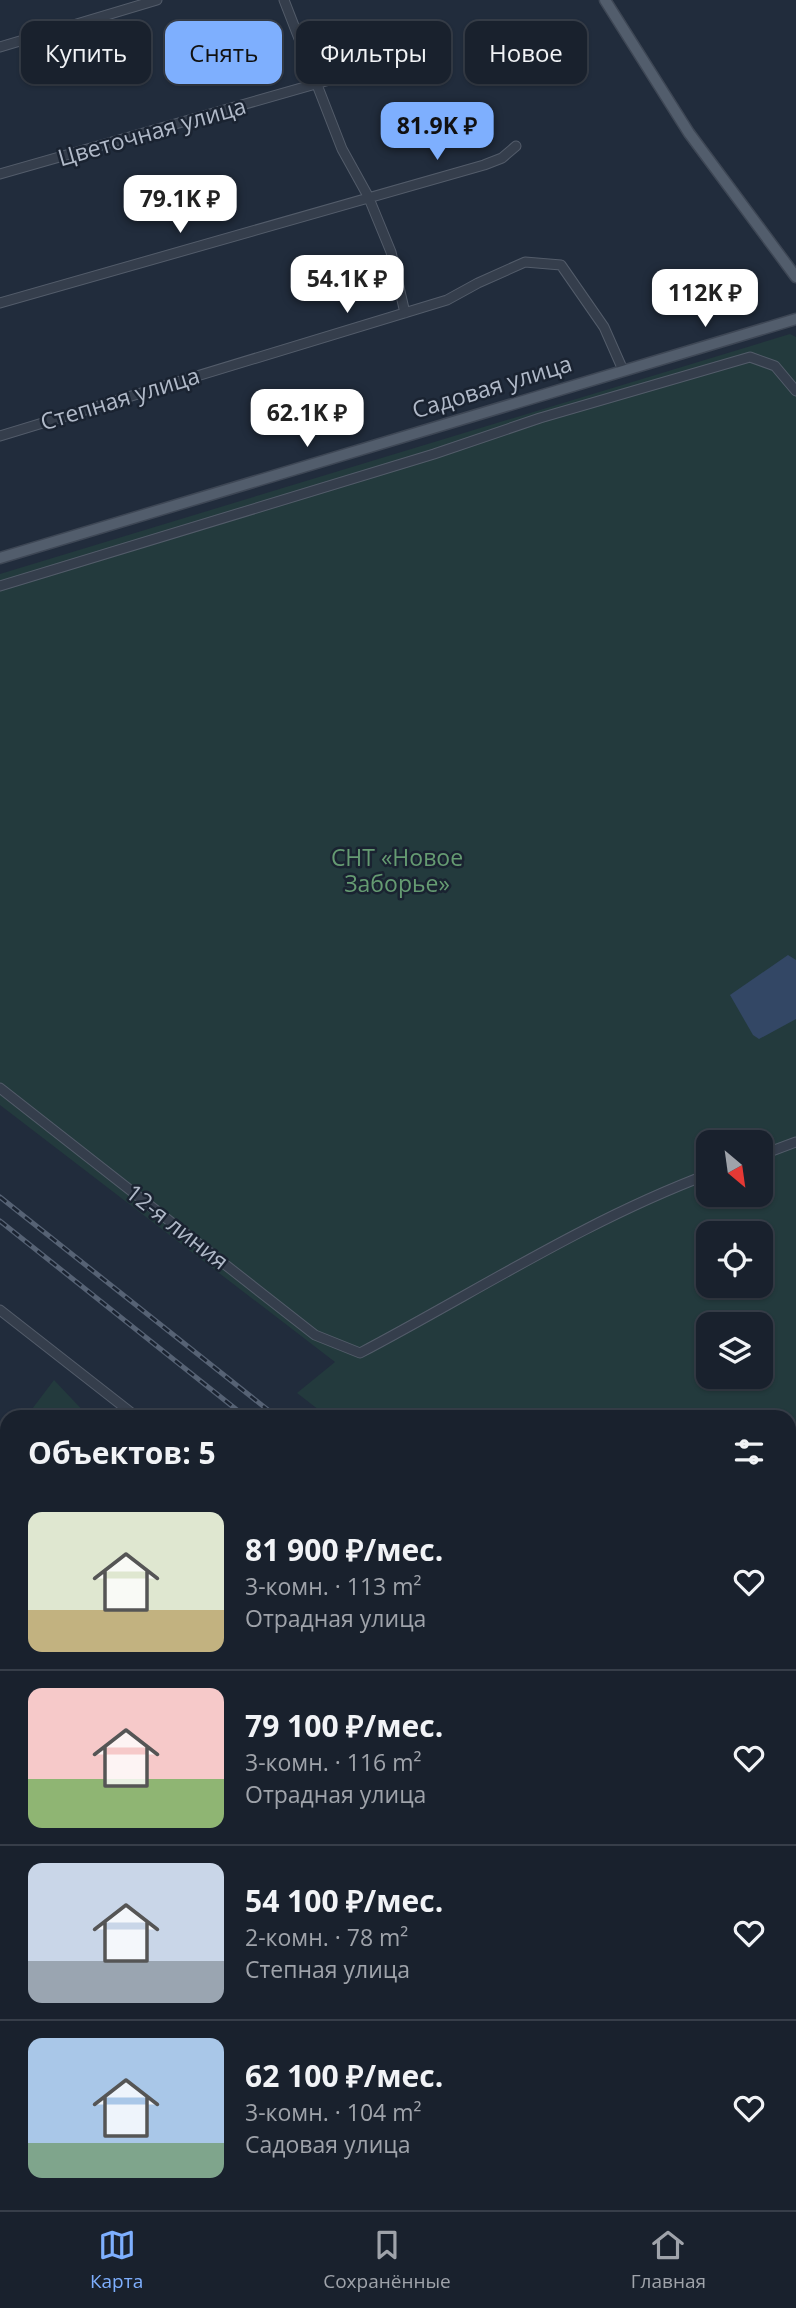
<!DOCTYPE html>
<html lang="ru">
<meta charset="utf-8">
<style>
:root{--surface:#19212d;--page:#262e39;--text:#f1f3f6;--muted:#9fa3aa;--line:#373e49;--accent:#7eaffe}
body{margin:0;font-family:"Open Sans",sans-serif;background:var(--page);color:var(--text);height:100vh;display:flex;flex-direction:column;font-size:26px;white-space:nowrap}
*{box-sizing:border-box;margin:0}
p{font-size:23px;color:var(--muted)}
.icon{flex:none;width:38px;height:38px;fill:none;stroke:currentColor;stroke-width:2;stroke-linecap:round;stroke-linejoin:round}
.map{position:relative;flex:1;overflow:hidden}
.side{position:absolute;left:0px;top:1410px;width:796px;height:800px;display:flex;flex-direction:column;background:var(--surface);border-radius:21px 21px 0 0;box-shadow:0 2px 5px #0004,0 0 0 2px var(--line)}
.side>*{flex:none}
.hud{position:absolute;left:21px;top:21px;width:754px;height:63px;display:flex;gap:14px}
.needle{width:46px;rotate:151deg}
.tools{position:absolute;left:696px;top:1130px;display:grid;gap:14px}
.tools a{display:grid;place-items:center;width:77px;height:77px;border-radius:14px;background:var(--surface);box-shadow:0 2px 5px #0004,0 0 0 2px var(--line);font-size:35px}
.price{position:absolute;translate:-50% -60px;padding:0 16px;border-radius:14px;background:#fff;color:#222;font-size:23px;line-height:46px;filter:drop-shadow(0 2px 4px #0008)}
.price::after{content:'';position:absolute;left:50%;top:42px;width:21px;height:16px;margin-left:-10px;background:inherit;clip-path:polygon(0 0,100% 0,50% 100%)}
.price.current{background:var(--accent);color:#111}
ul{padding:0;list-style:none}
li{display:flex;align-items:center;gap:21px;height:175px;padding:0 28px}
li+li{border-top:2px solid var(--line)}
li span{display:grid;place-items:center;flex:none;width:196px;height:140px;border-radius:14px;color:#555}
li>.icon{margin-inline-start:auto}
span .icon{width:84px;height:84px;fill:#fffc;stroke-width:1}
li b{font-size:30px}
h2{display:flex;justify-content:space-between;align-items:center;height:84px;padding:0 28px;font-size:30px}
.chip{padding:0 24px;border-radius:14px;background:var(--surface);box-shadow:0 2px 5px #0004,0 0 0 2px var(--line);font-size:24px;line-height:63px}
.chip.current{background:var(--accent);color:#111}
.tabs{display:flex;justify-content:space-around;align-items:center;height:98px;border-top:2px solid var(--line);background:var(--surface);font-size:19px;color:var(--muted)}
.tabs a{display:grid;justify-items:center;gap:4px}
.tabs .current{color:var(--accent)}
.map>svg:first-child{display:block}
.green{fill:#233a3d;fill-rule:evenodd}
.water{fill:#334765}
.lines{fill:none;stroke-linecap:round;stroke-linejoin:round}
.minor-casing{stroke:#535c6a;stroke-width:11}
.major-casing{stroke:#3e4755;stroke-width:13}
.minor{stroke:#353e4c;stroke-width:9}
.major{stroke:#525d6c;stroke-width:10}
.rail-casing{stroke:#566274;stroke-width:5}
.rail{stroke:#1a2331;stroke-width:2.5;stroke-dasharray:8;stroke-linecap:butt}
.labels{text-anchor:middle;stroke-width:5;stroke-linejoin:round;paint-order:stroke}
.street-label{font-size:23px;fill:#b0b9c8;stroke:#1a2331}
.park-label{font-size:23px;fill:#659b72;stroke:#1a2331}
</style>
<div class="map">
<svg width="796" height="2210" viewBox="0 0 796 2210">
<rect width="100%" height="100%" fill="#212c3c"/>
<path class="green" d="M790 334 796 337V1792L789 1787V1418L328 1417 297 1393 335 1362 0 1105V574ZM709 1143H761V1195H709ZM709 1234H761V1286H709ZM709 1325H761V1377H709Z
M54 1380 89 1417H26Z"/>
<path class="water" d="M788 955 796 960V1019L759 1039 753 1035 730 995Z"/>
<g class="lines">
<g class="minor-casing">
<path id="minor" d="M284 0 342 149 368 196 391 252 405 313
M0 47 157 0
M0 174 424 53
M0 303 484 165 502 158 516 146
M0 436 447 300 478 283 525 262 561 265 604 327 623 370
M0 586 434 454 540 418 750 357 775 366 796 391
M0 1088 315 1335 360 1353C476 1292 586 1220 709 1174
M761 1155 796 1142
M0 1310 138 1418
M0 1473 7 1479
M0 1565 7 1532
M789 1946 796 1951
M0 2070 7 2072
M789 2091 796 2096
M789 2189 796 2181
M383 2203 384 2210
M517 2203 521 2210
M33 2210 34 2203
M148 2210 149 2203
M266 2210 267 2203
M592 2210 601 2203
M771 2210 777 2203"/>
</g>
<g class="major-casing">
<path id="major" d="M605 0 689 133 796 277
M0 558 796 319"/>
</g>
<use href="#minor" class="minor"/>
<use href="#major" class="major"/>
<g class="rail-casing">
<path id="rail" d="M0 1197 278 1418
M0 1221 247 1418
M789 1824 796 1830
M789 1848 796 1853"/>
</g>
<use href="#rail" class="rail"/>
</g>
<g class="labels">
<g class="street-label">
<text transform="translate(152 132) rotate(-16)" y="8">Цветочная улица</text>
<text transform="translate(492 387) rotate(-17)" y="8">Садовая улица</text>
<text transform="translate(120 399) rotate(-17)" y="8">Степная улица</text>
<text transform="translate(177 1227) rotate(38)" y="8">12-я линия</text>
</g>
<g class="park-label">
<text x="397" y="866">СНТ «Новое<tspan x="397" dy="26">Заборье»</tspan></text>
</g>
</g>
</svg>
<div class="tools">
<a><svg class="needle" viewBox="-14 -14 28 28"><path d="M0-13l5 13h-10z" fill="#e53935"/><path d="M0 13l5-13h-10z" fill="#9fa3aa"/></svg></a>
<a><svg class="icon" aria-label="locate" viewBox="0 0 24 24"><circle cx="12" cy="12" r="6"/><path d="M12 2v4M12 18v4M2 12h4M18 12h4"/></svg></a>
<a><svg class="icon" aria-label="layers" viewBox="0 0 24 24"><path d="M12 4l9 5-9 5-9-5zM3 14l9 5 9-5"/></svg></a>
</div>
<b class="price current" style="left:437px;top:162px">81.9K ₽</b>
<b class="price" style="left:180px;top:235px">79.1K ₽</b>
<b class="price" style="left:347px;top:315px">54.1K ₽</b>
<b class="price" style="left:705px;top:329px">112K ₽</b>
<b class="price" style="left:307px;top:449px">62.1K ₽</b>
<div class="hud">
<a class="chip">Купить</a>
<a class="chip current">Снять</a>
<a class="chip">Фильтры</a>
<a class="chip">Новое</a>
</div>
<section class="side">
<h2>Объектов: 5<svg class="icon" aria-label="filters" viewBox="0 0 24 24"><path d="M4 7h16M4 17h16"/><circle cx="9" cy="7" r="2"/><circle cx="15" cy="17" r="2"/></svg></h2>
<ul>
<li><span style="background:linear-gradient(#dfe7d0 70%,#c2b280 0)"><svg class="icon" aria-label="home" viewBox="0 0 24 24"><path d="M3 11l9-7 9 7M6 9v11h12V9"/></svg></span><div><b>81 900 ₽/мес.</b><p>3-комн. · 113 m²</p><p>Отрадная улица</p></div><svg class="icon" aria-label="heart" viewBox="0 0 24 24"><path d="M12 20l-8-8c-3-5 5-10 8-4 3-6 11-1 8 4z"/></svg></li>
<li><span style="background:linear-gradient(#f6c9c9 65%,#8fb573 0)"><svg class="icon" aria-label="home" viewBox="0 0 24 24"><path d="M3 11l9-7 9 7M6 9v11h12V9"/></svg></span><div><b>79 100 ₽/мес.</b><p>3-комн. · 116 m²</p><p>Отрадная улица</p></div><svg class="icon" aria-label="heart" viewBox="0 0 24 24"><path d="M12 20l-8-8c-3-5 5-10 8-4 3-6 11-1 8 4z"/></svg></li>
<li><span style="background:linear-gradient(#c9d6e8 70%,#9aa5b1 0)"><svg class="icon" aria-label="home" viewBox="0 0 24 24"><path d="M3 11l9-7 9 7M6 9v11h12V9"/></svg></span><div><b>54 100 ₽/мес.</b><p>2-комн. · 78 m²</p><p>Степная улица</p></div><svg class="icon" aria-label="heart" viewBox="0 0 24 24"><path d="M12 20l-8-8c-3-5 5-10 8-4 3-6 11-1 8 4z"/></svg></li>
<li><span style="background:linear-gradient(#a9c7e8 75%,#7fa58c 0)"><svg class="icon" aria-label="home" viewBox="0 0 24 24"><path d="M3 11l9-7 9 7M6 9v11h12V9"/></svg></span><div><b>62 100 ₽/мес.</b><p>3-комн. · 104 m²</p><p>Садовая улица</p></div><svg class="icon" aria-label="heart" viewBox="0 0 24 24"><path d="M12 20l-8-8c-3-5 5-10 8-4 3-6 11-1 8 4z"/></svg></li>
</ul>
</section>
</div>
<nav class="tabs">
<a class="current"><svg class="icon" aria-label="map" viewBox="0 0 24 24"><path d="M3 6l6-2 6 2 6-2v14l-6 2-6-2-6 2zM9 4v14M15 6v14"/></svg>Карта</a>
<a><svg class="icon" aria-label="saved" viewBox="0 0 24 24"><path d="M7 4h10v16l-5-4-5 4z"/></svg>Сохранённые</a>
<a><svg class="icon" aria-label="home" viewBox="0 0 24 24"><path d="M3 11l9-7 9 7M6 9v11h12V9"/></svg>Главная</a>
</nav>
